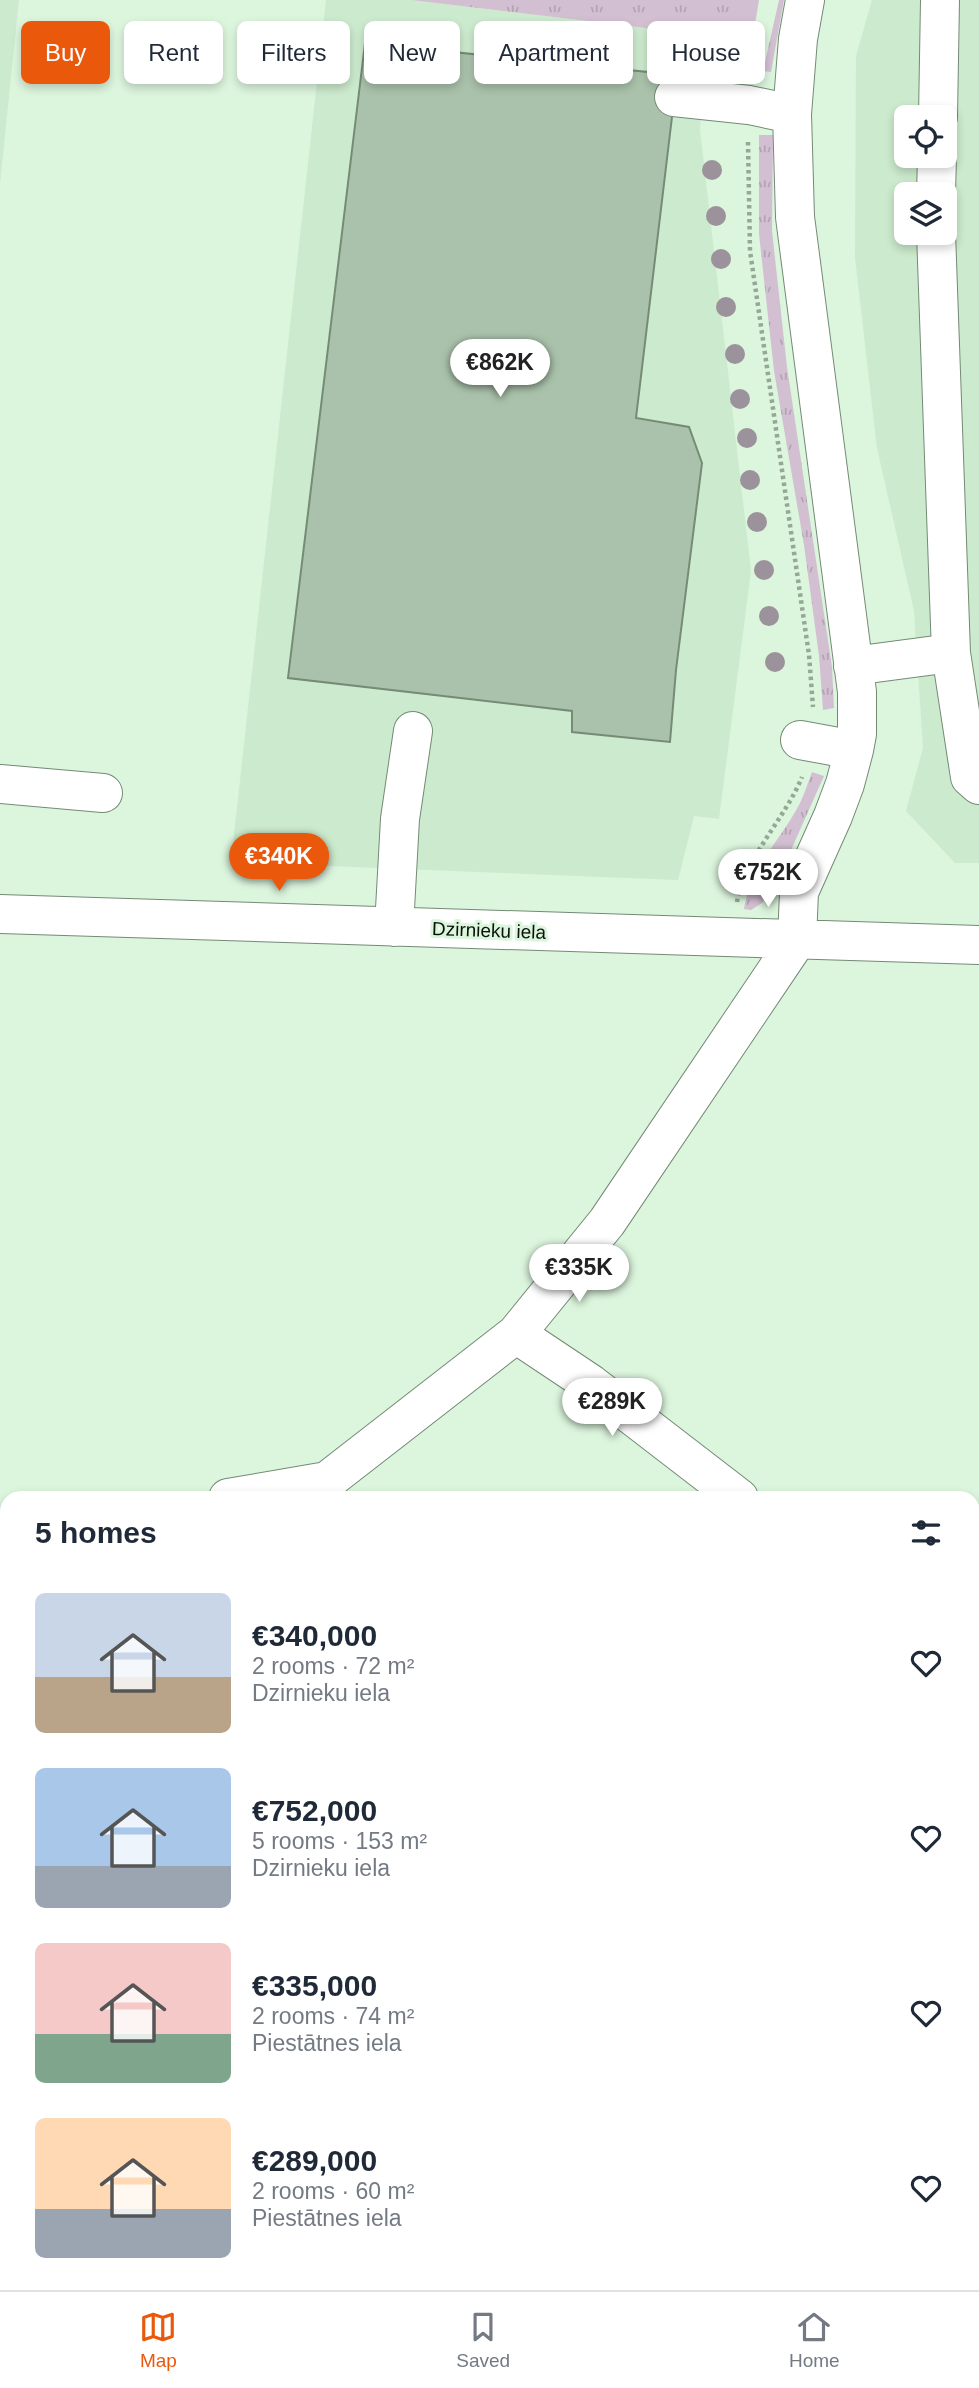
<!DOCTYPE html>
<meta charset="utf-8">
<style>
:root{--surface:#fff;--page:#f2f2f3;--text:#1f2937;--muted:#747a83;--line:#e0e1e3;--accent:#ea580c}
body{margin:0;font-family:Arial,sans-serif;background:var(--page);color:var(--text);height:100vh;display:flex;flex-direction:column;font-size:26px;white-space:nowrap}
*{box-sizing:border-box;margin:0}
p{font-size:23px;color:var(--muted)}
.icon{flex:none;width:38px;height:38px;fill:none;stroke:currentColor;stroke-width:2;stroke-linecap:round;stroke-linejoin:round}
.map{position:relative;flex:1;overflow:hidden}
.panel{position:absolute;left:0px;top:1491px;width:980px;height:800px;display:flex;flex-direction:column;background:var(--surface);border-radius:21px 21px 0 0;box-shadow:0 4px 10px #0003}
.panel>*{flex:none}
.top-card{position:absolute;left:21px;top:21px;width:938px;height:63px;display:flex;gap:14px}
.tools{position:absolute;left:894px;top:105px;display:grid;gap:14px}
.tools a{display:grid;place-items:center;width:63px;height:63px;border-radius:10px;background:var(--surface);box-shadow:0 4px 10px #0003;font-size:35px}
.price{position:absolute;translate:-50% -60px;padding:0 16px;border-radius:24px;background:#fff;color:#222;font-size:23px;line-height:46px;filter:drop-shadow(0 2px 4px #0008)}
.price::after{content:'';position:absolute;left:50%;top:42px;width:21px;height:16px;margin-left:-10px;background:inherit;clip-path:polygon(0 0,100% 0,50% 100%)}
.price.on{background:var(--accent);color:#fff}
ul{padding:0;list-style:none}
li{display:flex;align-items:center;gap:21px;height:175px;padding:0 35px}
li span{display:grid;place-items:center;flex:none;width:196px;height:140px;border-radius:10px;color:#555}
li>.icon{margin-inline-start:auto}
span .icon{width:84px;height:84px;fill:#fffc;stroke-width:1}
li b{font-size:30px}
h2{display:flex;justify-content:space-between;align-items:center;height:84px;padding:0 35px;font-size:30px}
.chip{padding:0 24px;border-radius:10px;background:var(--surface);box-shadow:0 4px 10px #0003;font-size:24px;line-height:63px}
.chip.on{background:var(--accent);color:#fff}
.tab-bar{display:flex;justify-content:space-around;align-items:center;height:98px;border-top:2px solid var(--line);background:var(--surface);font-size:19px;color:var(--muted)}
.tab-bar a{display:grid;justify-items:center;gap:4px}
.tab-bar .on{color:var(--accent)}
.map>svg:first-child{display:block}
.built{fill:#cceacd;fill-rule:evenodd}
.grass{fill:url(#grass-tufts)}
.building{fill:#aac2ab;stroke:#758b76;stroke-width:2}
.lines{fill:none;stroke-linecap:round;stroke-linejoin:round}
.minor-casing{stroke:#748a75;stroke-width:40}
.major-casing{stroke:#748a75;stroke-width:40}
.path{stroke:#94a895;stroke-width:4.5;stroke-dasharray:3.5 3.5;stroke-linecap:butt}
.minor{stroke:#fff;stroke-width:38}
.major{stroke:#fff;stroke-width:38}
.tree{fill:#9b929c}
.labels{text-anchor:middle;stroke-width:6;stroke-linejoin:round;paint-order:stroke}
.street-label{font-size:19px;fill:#0a120a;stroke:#dcf5dd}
</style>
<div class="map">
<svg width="979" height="2290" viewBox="0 0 979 2290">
<defs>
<pattern id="grass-tufts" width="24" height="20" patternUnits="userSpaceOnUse" patternTransform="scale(1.75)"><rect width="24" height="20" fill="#d3bfd2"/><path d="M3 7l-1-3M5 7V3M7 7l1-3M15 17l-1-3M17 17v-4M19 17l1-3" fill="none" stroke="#b4a3b3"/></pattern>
</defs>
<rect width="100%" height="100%" fill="#dcf5dd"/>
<path class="built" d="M0 0H19L0 183Z
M326 0H411L712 36 704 77 700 130 751 571 719 819 694 816 678 880 231 862Z
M872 0H979V863H955L906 811 923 748 914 611 877 448 855 258 856 56ZM906 117H945V156H906ZM906 194H945V233H906Z
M979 1518V1599L973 1593V1525Z
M973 1774 979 1780V1960L973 1966Z
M601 2284H958L960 2290H606Z"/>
<path class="grass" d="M411 0H759L752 43 712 36Z
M779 0H784L771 72 763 71Z
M759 135H773L772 231 787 367 832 667 834 708 823 710 819 656 804 545 774 371 759 234Z
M812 772 824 776 775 886 762 903 751 910 744 909C751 866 781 840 800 803 805 793 808 782 812 772Z"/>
<path class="building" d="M365 43 677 75 636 418 689 427 702 463 676 670 670 742 572 732V711L288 678Z
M0 1997 7 2005V2037L0 2029Z
M2 2095 7 2102V2150L0 2141Z
M979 2117V2151L973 2144V2122Z
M740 2284H760L764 2290H732Z"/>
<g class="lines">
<g class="minor-casing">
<path id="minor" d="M674 97 749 105 792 114
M938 117 940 0
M936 194 937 156
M936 233 951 653
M853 666 951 653 970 777 979 785
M800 740 854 750
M0 784 103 793
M0 914 979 945
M394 927 400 819 413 731
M516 1334 591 1384 739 1498
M228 1498 327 1481 516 1334 607 1222 797 940 799 892 833 816 845 784 854 750 857 734V692L795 217 792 114 798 39 805 0
M0 1613 7 1600
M973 1657 979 1652
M973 1718 979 1724
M0 1814 7 1833
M0 1900 7 1895
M973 2050 979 2045
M973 2166 979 2173
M156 2284 161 2290
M223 2284 228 2290
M614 2290 622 2284
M962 2290 971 2284"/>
</g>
<g class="major-casing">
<path id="major" d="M11 2284 20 2290"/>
</g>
<path class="path" d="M748 142 750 251 809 655 813 707
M737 902C744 859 785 819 802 777
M371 2284V2290
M340 2290 342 2284"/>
<use href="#minor" class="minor"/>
<use href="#major" class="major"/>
</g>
<g class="tree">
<circle cx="712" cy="170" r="10"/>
<circle cx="716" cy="216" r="10"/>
<circle cx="721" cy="259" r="10"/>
<circle cx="726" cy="307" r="10"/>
<circle cx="735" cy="354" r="10"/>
<circle cx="740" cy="399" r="10"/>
<circle cx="747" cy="438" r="10"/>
<circle cx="750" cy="480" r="10"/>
<circle cx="757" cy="522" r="10"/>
<circle cx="764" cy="570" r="10"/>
<circle cx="769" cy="616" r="10"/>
<circle cx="775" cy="662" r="10"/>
</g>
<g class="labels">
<g class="street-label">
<text transform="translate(489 930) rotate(2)" y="7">Dzirnieku iela</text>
</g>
</g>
</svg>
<div class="tools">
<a><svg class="icon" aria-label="locate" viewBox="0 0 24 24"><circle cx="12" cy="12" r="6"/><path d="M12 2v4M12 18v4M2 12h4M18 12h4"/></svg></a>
<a><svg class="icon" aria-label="layers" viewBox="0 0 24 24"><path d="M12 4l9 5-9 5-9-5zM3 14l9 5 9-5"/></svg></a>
</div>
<b class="price" style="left:500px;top:399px">€862K</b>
<b class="price on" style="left:279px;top:893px">€340K</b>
<b class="price" style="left:768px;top:909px">€752K</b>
<b class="price" style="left:579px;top:1304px">€335K</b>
<b class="price" style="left:612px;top:1438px">€289K</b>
<div class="top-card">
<a class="chip on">Buy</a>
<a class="chip">Rent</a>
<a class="chip">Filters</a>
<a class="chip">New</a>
<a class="chip">Apartment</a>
<a class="chip">House</a>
</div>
<section class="panel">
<h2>5 homes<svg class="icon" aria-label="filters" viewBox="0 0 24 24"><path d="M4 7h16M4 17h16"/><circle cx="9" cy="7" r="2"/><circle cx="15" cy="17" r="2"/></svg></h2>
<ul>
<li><span style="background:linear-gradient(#c9d6e8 60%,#b9a48a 0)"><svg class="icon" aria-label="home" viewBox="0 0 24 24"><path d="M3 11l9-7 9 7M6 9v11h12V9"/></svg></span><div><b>€340,000</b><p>2 rooms · 72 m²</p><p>Dzirnieku iela</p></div><svg class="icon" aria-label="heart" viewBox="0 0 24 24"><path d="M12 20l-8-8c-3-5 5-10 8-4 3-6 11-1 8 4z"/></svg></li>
<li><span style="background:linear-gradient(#a9c7e8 70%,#9aa5b1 0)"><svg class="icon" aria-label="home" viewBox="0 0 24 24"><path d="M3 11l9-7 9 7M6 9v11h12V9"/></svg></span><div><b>€752,000</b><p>5 rooms · 153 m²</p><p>Dzirnieku iela</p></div><svg class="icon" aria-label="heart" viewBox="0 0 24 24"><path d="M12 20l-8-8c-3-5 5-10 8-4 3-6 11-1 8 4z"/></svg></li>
<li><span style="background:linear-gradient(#f6c9c9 65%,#7fa58c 0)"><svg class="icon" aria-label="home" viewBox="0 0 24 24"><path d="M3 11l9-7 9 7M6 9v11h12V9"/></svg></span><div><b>€335,000</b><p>2 rooms · 74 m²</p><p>Piestātnes iela</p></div><svg class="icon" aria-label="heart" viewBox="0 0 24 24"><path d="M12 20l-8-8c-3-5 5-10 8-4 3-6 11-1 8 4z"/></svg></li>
<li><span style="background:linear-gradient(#ffd9b3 65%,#9aa5b1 0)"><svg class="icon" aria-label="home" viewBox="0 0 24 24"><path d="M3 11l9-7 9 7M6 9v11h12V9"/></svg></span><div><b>€289,000</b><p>2 rooms · 60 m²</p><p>Piestātnes iela</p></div><svg class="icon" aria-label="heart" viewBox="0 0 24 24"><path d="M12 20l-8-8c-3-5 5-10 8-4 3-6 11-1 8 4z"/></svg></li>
</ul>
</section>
</div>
<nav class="tab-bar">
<a class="on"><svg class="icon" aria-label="map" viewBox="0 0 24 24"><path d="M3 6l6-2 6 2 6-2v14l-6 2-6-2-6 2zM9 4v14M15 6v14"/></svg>Map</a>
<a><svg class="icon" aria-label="saved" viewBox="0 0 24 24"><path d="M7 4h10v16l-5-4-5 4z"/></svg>Saved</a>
<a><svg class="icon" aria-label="home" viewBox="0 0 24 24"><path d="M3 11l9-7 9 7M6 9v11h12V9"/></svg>Home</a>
</nav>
